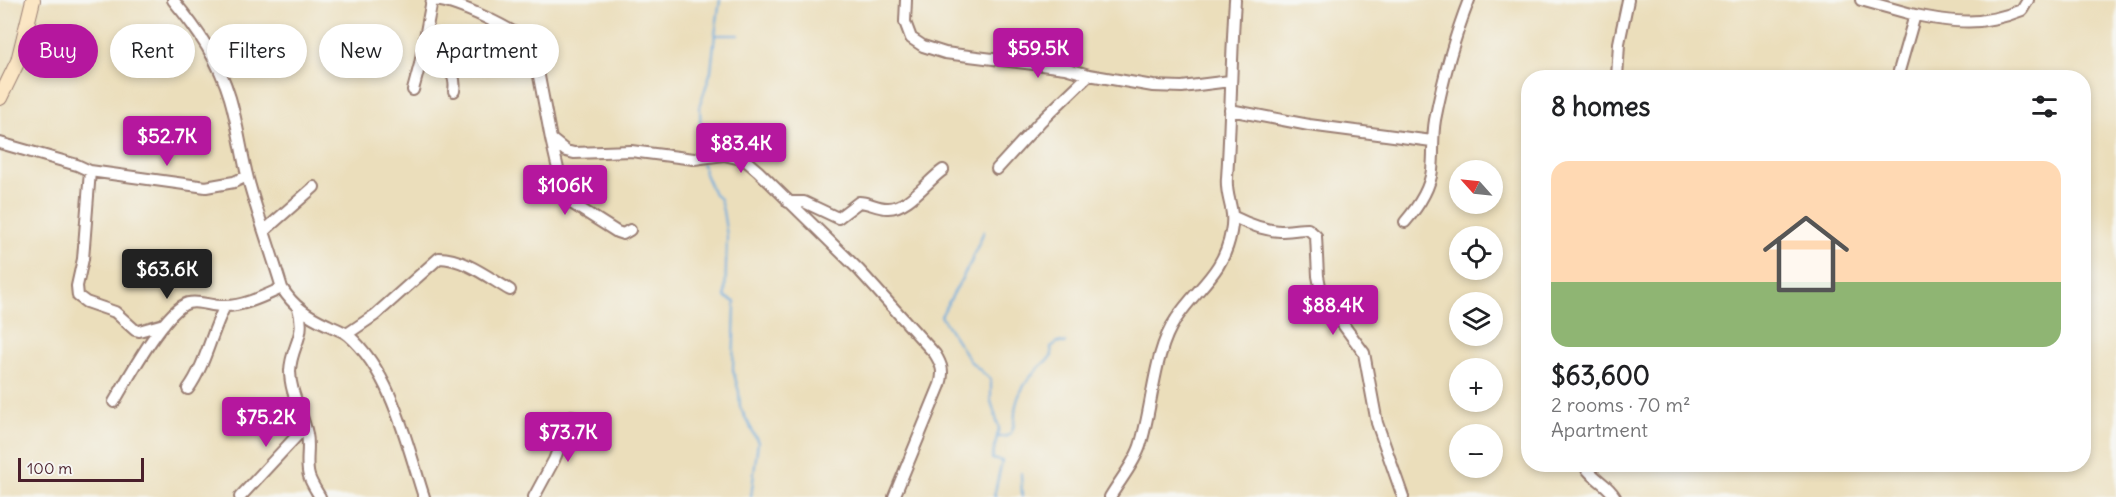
<!DOCTYPE html>
<meta charset="utf-8">
<style>
:root{--surface:#fff;--page:#f6f6f6;--text:#202124;--muted:#757577;--accent:#b5179e}
body{margin:0;font-family:Delius,sans-serif;background:var(--page);color:var(--text);height:100vh;display:flex;flex-direction:column;font-size:22px;white-space:nowrap}
*{box-sizing:border-box;margin:0}
p{font-size:20px;color:var(--muted)}
.icon{flex:none;width:33px;height:33px;fill:none;stroke:currentColor;stroke-width:2;stroke-linecap:round;stroke-linejoin:round}
.map{position:relative;flex:1;overflow:hidden}
.side{position:absolute;left:1521px;top:70px;width:570px;height:402px;display:flex;flex-direction:column;background:var(--surface);border-radius:24px;box-shadow:0 3px 9px #0003}
.side>*{flex:none}
.hud{position:absolute;left:18px;top:24px;width:570px;height:54px;display:flex;gap:12px}
.needle{width:39px;rotate:297deg}
.tools{position:absolute;left:1449px;top:160px;display:grid;gap:12px}
.tools a{display:grid;place-items:center;width:54px;height:54px;border-radius:50%;background:var(--surface);box-shadow:0 3px 9px #0003;font-size:30px}
.scale{position:absolute;left:18px;bottom:15px;width:126px;box-sizing:border-box;padding-left:6px;border:3px solid #4a1f2b;border-top:0;font-size:16px;line-height:21px;white-space:nowrap;color:#4a1f2b;-webkit-text-stroke:4px #f6f6f2;paint-order:stroke}
.price{position:absolute;translate:-50% -51px;padding:0 14px;border-radius:6px;background:var(--accent);color:#fff;font-size:20px;line-height:39px;filter:drop-shadow(0 2px 3px #0008)}
.price::after{content:'';position:absolute;left:50%;top:36px;width:18px;height:14px;margin-left:-9px;background:inherit;clip-path:polygon(0 0,100% 0,50% 100%)}
.price.current{background:#222;color:#fff}
ul{padding:0;list-style:none}
li{display:grid;align-content:center;gap:12px;height:318px;padding:0 30px}
li span{display:grid;place-items:center;height:186px;border-radius:18px;color:#555}
li>.icon{margin-inline-start:auto}
span .icon{width:108px;height:108px;fill:#fffc;stroke-width:1}
li b{font-size:26px}
h2{display:flex;justify-content:space-between;align-items:center;height:72px;padding:0 30px;font-size:26px}
.chip{padding:0 21px;border-radius:27px;background:var(--surface);box-shadow:0 3px 9px #0003;font-size:21px;line-height:54px}
.chip.current{background:var(--accent);color:#fff}
.map>svg:first-child{display:block}
.lines{fill:none;stroke-linecap:round;stroke-linejoin:round}
.stream{stroke:#69a9dd;stroke-width:2}
.street-casing{stroke:#9a7e73;stroke-width:14}
.secondary-casing{stroke:#9a7e73;stroke-width:16}
.street{stroke:#fff;stroke-width:10}
.secondary{stroke:#fbe6c4;stroke-width:14}
</style>
<div class="map">
<svg width="2116" height="497" viewBox="0 0 2116 497">
<rect width="100%" height="100%" fill="#f6f6f2"/>
<filter id="ink" filterUnits="userSpaceOnUse"><feTurbulence type="fractalNoise" baseFrequency=".0167" numOctaves="2"/><feDisplacementMap in="SourceGraphic" scale="12" xChannelSelector="R" yChannelSelector="G"/><feConvolveMatrix kernelMatrix="1 2 1 2 8 2 1 2 1" color-interpolation-filters="sRGB"/></filter>
<filter id="wash" filterUnits="userSpaceOnUse"><feTurbulence type="fractalNoise" baseFrequency=".008" numOctaves="4" result="noise"/><feDisplacementMap in="SourceGraphic" scale="24" xChannelSelector="R" yChannelSelector="G"/><feGaussianBlur stdDeviation="1.35" result="paint"/><feColorMatrix in="noise" values="0 0 0 0 0 0 0 0 0 0 0 0 0 0 0 0 0 1.4 0 .05"/><feComposite in="paint" operator="in"/></filter>
<g filter="url(#wash)">
<rect width="100%" height="100%" fill="#ebdebb"/>
<g class="lines">
<path class="stream" d="M715 35 720 0
M701 155 700 105 711 71 715 35H739
M702 161 705 174 714 194 720 199 723 211 727 236 725 297 735 302 733 370 739 392 740 407 758 442 751 497
M984 231 971 262 941 316 970 361 991 380V401L999 428 992 459 1002 461 994 496 996 497
M998 437C1003 437 1008 437 1011 433 1016 424 1014 414 1016 405 1020 386 1037 368 1052 356L1051 347 1058 342 1065 343
M1021 473 1022 497"/>
</g>
</g>
<g filter="url(#ink)">
<g class="lines">
<g class="street-casing">
<path id="street" d="M173 0C198 30 219 61 230 98 238 125 241 152 248 179 258 216 271 251 282 288 293 306 308 316 328 325 334 328 343 331 348 335 392 373 407 445 424 497
M435 0C461 3 512 29 533 45L551 139 566 151 574 153 631 151 694 159 724 155 745 160 758 171 859 270 935 354C942 365 944 372 940 385L894 497
M906 0 905 22 911 38 923 46 945 53 1065 68 1089 75 1153 86 1182 87 1230 81
M1861 0 1915 15
M420 64C439 68 458 66 454 91
M1617 78 1619 43 1628 0
M1897 78 1915 15C1956 23 1982 26 2022 10L2028 0
M413 90 420 64 432 0
M1230 110 1309 125 1432 141
M551 139 565 199 617 232 623 234 630 230
M0 143 77 165 90 171 206 187 234 182 247 176
M997 169 1040 122 1089 75
M90 171 83 259 77 286 78 296 86 302 115 312 135 330 139 331 164 324
M788 202H804L838 218 859 202C868 202 877 208 887 208 908 209 927 181 943 170
M1234 217C1248 224 1263 230 1280 231 1289 231 1299 229 1308 229L1316 236 1318 276 1322 296 1364 353 1377 423 1403 497
M1405 222C1417 208 1430 189 1432 170 1434 153 1432 137 1435 120 1443 79 1454 38 1469 0
M264 231 314 187
M298 308C307 337 291 345 290 371 290 394 303 413 307 434 310 448 305 463 309 476 311 483 316 490 320 497
M347 334 375 315 439 258C464 258 489 278 510 290
M188 389C206 364 211 333 225 306
M114 402C127 380 165 310 188 303 200 300 212 307 225 306 244 306 264 296 282 288
M1584 465C1594 480 1607 483 1615 497
M240 497 305 427
M534 497 554 460 572 416
M1110 497C1120 480 1134 464 1140 446 1153 407 1153 352 1176 319 1197 287 1224 273 1231 232 1236 209 1225 198 1227 178 1231 119 1231 59 1235 0"/>
</g>
<g class="secondary-casing">
<path id="secondary" d="M0 98 18 61 33 0"/>
</g>
<use href="#street" class="street"/>
<use href="#secondary" class="secondary"/>
</g>
</g>
</svg>
<div class="tools">
<a><svg class="needle" viewBox="-14 -14 28 28"><path d="M0-13l5 13h-10z" fill="#e53935"/><path d="M0 13l5-13h-10z" fill="#757577"/></svg></a>
<a><svg class="icon" aria-label="locate" viewBox="0 0 24 24"><circle cx="12" cy="12" r="6"/><path d="M12 2v4M12 18v4M2 12h4M18 12h4"/></svg></a>
<a><svg class="icon" aria-label="layers" viewBox="0 0 24 24"><path d="M12 4l9 5-9 5-9-5zM3 14l9 5 9-5"/></svg></a>
<a>+</a>
<a>−</a>
</div>
<div class="scale">100 m</div>
<b class="price" style="left:1038px;top:79px">$59.5K</b>
<b class="price" style="left:167px;top:167px">$52.7K</b>
<b class="price" style="left:741px;top:174px">$83.4K</b>
<b class="price" style="left:565px;top:216px">$106K</b>
<b class="price current" style="left:167px;top:300px">$63.6K</b>
<b class="price" style="left:1333px;top:336px">$88.4K</b>
<b class="price" style="left:266px;top:448px">$75.2K</b>
<b class="price" style="left:568px;top:463px">$73.7K</b>
<div class="hud">
<a class="chip current">Buy</a>
<a class="chip">Rent</a>
<a class="chip">Filters</a>
<a class="chip">New</a>
<a class="chip">Apartment</a>
</div>
<section class="side">
<h2>8 homes<svg class="icon" aria-label="filters" viewBox="0 0 24 24"><path d="M4 7h16M4 17h16"/><circle cx="9" cy="7" r="2"/><circle cx="15" cy="17" r="2"/></svg></h2>
<ul>
<li><span style="background:linear-gradient(#ffd9b3 65%,#8fb573 0)"><svg class="icon" aria-label="home" viewBox="0 0 24 24"><path d="M3 11l9-7 9 7M6 9v11h12V9"/></svg></span><div><b>$63,600</b><p>2 rooms · 70 m²</p><p>Apartment</p></div></li>
</ul>
</section>
</div>
